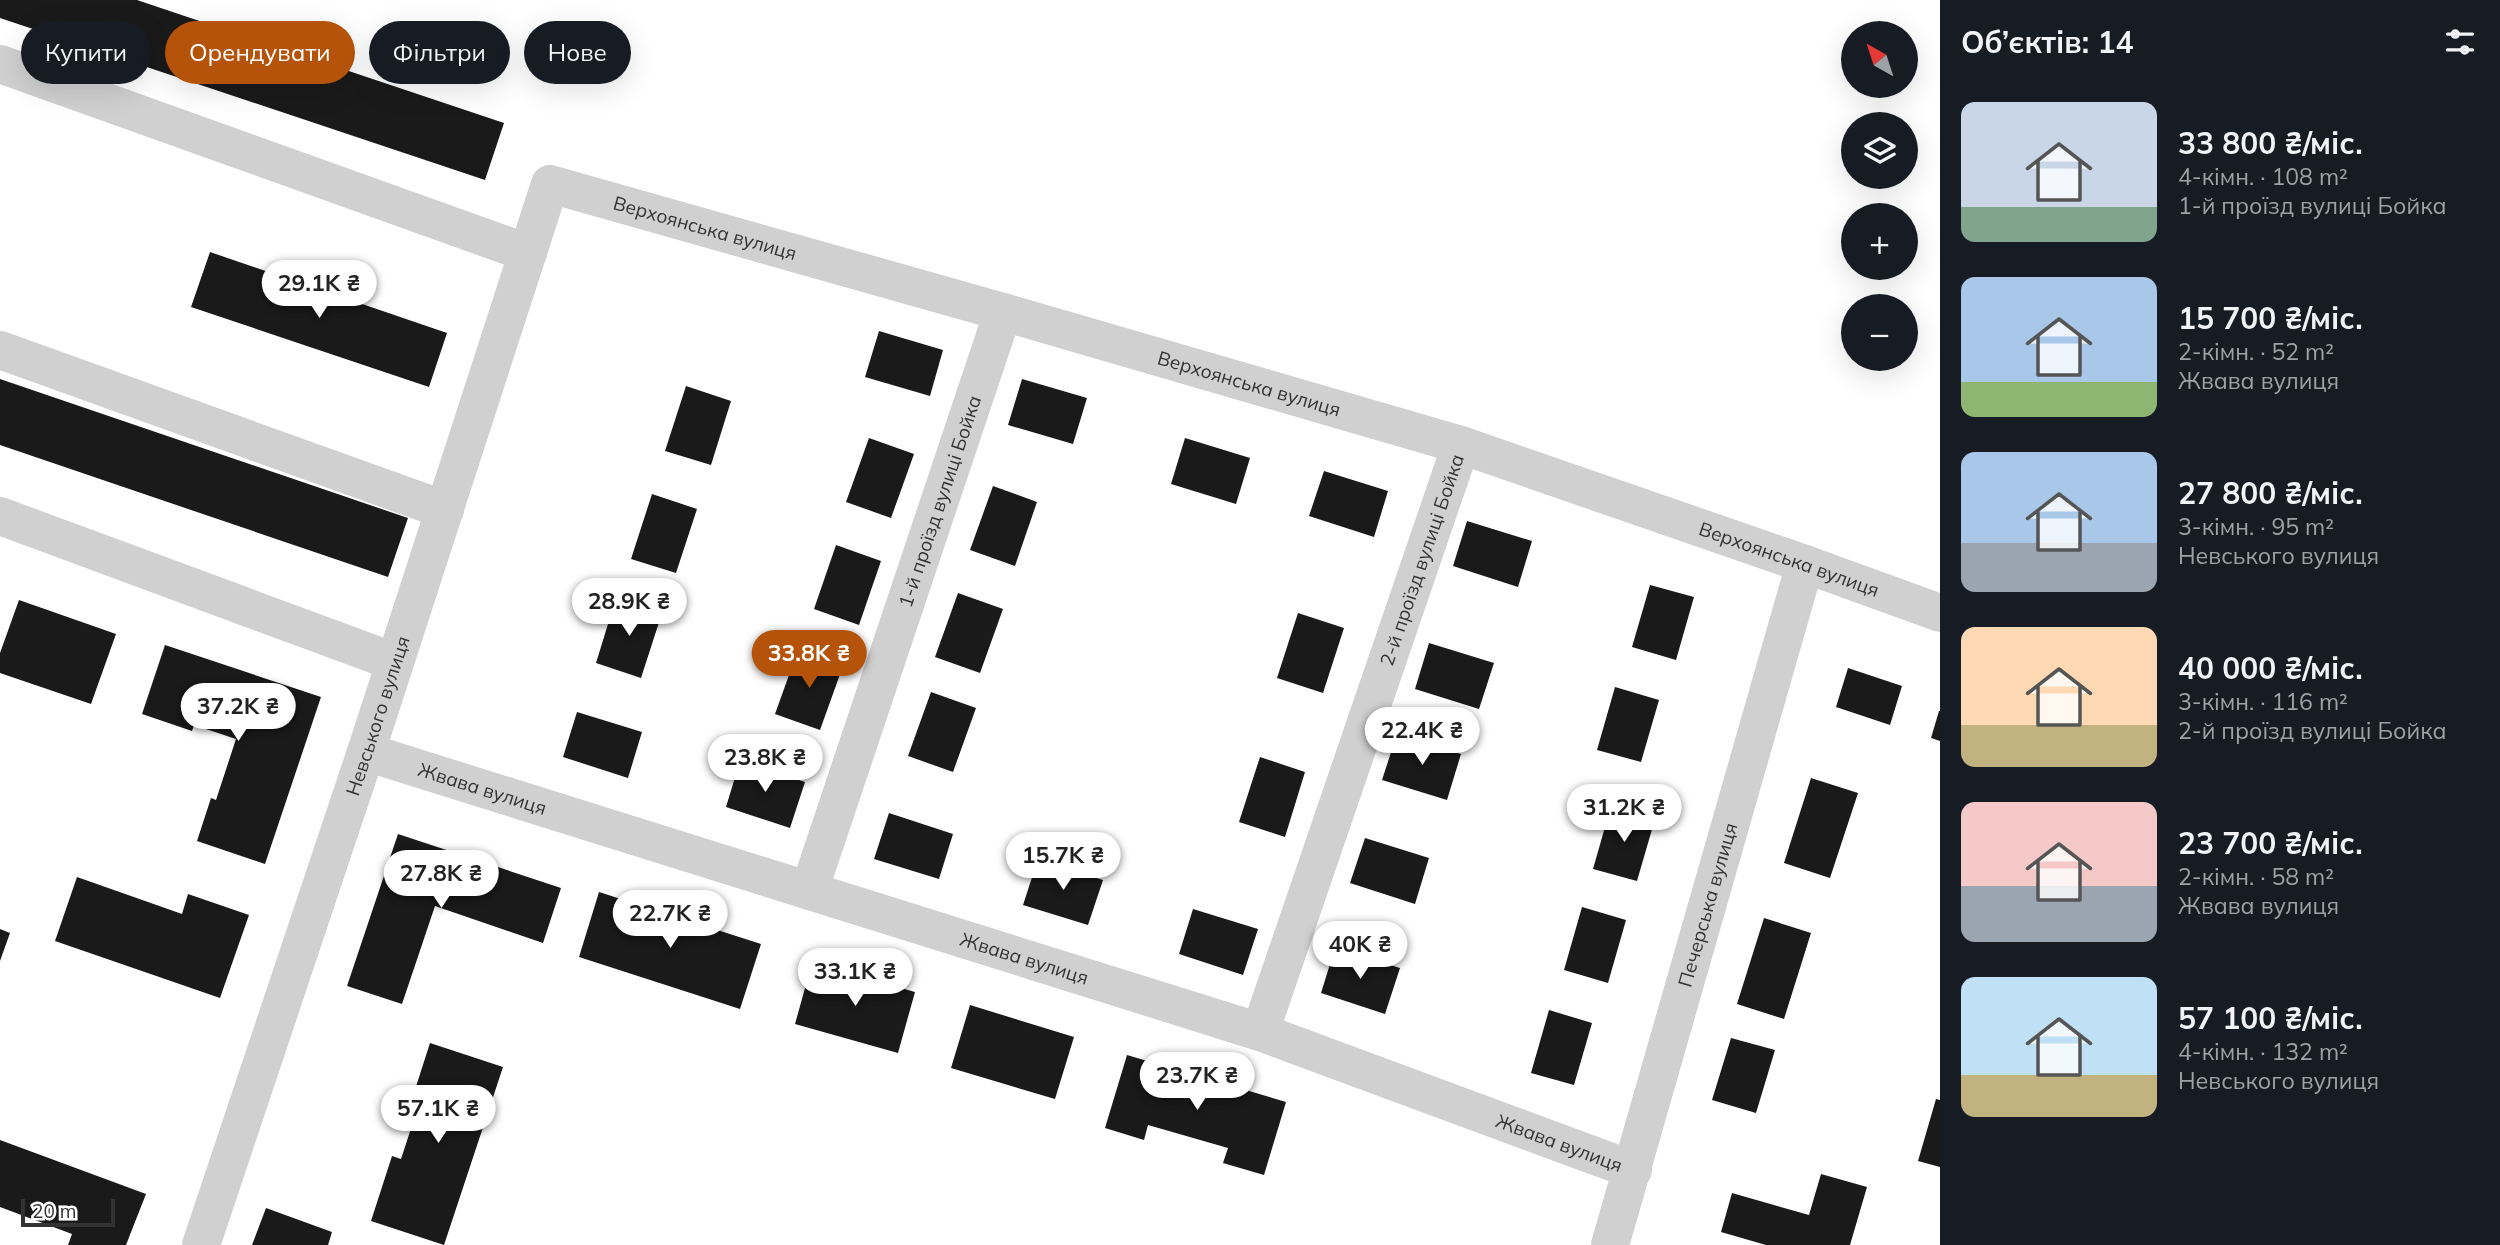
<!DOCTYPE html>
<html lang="uk">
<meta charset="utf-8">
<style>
:root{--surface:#171b24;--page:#242831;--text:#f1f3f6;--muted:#9ea1a6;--accent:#b45309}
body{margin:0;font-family:Mulish,sans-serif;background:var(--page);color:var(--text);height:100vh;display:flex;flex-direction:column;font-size:26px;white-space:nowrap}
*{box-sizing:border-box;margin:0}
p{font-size:23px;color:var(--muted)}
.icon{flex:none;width:38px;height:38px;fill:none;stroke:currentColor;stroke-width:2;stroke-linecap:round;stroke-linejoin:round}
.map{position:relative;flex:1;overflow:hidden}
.drawer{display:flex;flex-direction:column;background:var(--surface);width:560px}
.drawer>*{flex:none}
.guide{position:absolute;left:21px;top:21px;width:665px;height:63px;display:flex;gap:14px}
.needle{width:46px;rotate:321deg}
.controls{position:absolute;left:1841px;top:21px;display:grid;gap:14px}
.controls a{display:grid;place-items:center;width:77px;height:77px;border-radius:50%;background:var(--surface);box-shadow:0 7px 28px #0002;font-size:35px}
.scale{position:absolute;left:21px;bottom:18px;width:94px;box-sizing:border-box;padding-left:7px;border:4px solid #333;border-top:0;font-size:19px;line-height:24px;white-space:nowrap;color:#333;-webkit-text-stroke:5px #fff;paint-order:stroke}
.price{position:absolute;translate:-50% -60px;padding:0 16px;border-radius:24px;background:#fff;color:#222;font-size:23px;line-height:46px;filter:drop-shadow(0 2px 4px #0008)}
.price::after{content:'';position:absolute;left:50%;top:42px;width:21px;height:16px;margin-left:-10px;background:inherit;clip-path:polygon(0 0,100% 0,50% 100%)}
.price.current{background:var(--accent);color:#fff}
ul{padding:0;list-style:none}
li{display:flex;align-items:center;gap:21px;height:175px;padding:0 21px}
li span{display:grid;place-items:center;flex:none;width:196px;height:140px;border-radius:14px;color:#555}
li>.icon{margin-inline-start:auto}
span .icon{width:84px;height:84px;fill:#fffc;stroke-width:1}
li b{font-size:30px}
h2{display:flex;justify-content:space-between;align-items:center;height:84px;padding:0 21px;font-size:30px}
.chip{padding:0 24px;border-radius:32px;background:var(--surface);box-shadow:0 7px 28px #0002;font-size:24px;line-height:63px}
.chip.current{background:var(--accent);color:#fff}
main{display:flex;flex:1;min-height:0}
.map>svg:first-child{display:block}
.building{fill:#1a1a1a}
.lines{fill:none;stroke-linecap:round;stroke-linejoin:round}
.minor{stroke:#d0d0d0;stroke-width:38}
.labels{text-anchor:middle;stroke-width:7;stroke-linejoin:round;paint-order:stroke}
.street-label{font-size:19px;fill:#333;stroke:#fff}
</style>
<main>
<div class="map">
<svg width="1940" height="1245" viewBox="0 0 1940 1245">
<rect width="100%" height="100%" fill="#fff"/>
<path class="building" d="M0 0H137L504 123 485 180 0 18Z
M210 252 447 333 429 387 191 307Z
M879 331 943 350 930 396 865 377Z
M0 379 408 518 388 577 0 445Z
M1022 379 1087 398 1073 444 1008 425Z
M686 386 731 401 711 465 665 451Z
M869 438 914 454 891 518 846 502Z
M1185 438 1250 458 1236 504 1171 484Z
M1324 471 1388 491 1374 537 1309 516Z
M993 486 1037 502 1015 566 970 550Z
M652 494 697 509 676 573 631 559Z
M1467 521 1532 541 1518 587 1453 566Z
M836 545 881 561 859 625 814 609Z
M1650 585 1694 597 1676 660 1632 647Z
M958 593 1003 609 980 673 935 657Z
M616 598 662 613 641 678 596 663Z
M19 600 116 634 91 704 0 673V653Z
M1298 613 1344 628 1323 693 1277 678Z
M1429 643 1494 663 1479 709 1415 689Z
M165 645 321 697 265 864 197 841 211 798 216 800 236 739 194 725 192 731 142 714Z
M798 650 843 666 820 730 775 714Z
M1848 668 1902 686 1890 725 1836 707Z
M1615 687 1659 700 1641 762 1597 750Z
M931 692 976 708 953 772 908 756Z
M1939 711H1940V741L1931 738Z
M577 712 642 732 628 778 563 757Z
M1397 734 1461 754 1447 800 1382 780Z
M1260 757 1305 772 1285 837 1239 822Z
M740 761 805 782 790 828 726 807Z
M1811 778 1858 793 1830 878 1784 863Z
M1611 806 1655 819 1637 881 1593 869Z
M889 813 953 834 939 879 874 859Z
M398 834 561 888 543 943 435 906 402 1004 347 986Z
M1365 838 1429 858 1415 904 1350 883Z
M1038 859 1103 880 1088 925 1023 905Z
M77 877 182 914 188 894 249 915 220 998 55 941Z
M599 892 761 944 740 1009 579 957Z
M1582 907 1626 920 1608 983 1564 970Z
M1193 909 1258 929 1243 975 1179 954Z
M1764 918 1811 933 1784 1019 1737 1004Z
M0 929 10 933 0 961Z
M1335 948 1400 968 1385 1014 1321 993Z
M812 963 915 992 898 1053 795 1024Z
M970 1005 1074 1037 1055 1099 951 1068Z
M1549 1010 1592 1023 1574 1085 1531 1073Z
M1731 1038 1775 1050 1756 1113 1712 1100Z
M430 1043 503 1067 444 1245 371 1221 392 1156 401 1159 419 1104 411 1102Z
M1127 1055 1286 1102 1264 1175 1223 1163 1228 1148 1148 1125 1144 1140 1105 1128Z
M1936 1099 1940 1100V1167L1918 1161Z
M0 1140 146 1194 126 1245H68L72 1234 0 1207Z
M1821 1174 1867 1187 1850 1245H1766L1721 1232 1732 1193 1809 1215Z
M266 1208 332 1232 328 1245H252Z"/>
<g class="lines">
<g class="minor">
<path d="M0 64 528 253"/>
<path d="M0 350 445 510"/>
<path d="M0 516 395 662"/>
<path id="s1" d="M366 752 1260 1032 1633 1170"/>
<path id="s2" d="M809 891 1003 312"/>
<path id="s3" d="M1260 1032 1461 445"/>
<path id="s4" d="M201 1245 366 752 550 184 1003 312 1461 445 1805 564 1940 613"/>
<path id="s5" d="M1610 1245 1805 564"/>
</g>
</g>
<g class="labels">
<g class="street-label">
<text dy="7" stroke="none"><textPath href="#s4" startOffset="1278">Верхоянська вулиця</textPath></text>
<text dy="7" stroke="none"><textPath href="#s4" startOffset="1844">Верхоянська вулиця</textPath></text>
<text dy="7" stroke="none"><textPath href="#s2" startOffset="411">1-й проїзд вулиці Бойка</textPath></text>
<text dy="7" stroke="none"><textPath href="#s4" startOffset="2412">Верхоянська вулиця</textPath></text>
<text dy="7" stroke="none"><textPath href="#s3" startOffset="499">2-й проїзд вулиці Бойка</textPath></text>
<text dy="7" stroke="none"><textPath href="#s4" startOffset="558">Невського вулиця</textPath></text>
<text dy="7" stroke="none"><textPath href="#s1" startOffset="122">Жвава вулиця</textPath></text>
<text dy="7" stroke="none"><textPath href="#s5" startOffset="354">Печерська вулиця</textPath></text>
<text dy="7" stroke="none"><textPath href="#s1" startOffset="690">Жвава вулиця</textPath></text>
<text dy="7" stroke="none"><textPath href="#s1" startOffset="1256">Жвава вулиця</textPath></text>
</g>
</g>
</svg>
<div class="controls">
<a><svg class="needle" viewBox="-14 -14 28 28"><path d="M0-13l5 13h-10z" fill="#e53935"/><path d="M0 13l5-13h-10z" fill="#9ea1a6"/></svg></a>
<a><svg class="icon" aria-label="layers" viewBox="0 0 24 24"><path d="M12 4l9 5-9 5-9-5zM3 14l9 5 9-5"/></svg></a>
<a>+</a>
<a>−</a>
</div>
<div class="scale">20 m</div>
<b class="price" style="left:319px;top:320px">29.1K ₴</b>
<b class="price" style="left:629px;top:638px">28.9K ₴</b>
<b class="price current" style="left:809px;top:690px">33.8K ₴</b>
<b class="price" style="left:238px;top:743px">37.2K ₴</b>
<b class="price" style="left:1422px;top:767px">22.4K ₴</b>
<b class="price" style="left:765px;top:794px">23.8K ₴</b>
<b class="price" style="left:1624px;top:844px">31.2K ₴</b>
<b class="price" style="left:1063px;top:892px">15.7K ₴</b>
<b class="price" style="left:441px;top:910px">27.8K ₴</b>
<b class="price" style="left:670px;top:950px">22.7K ₴</b>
<b class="price" style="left:1360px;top:981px">40K ₴</b>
<b class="price" style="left:855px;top:1008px">33.1K ₴</b>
<b class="price" style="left:1197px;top:1112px">23.7K ₴</b>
<b class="price" style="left:438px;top:1145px">57.1K ₴</b>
<div class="guide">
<a class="chip">Купити</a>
<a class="chip current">Орендувати</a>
<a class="chip">Фільтри</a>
<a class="chip">Нове</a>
</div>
</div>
<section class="drawer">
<h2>Об’єктів: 14<svg class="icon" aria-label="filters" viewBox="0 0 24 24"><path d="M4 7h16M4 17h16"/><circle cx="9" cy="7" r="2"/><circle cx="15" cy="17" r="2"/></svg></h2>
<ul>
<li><span style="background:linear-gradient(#c9d6e8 75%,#7fa58c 0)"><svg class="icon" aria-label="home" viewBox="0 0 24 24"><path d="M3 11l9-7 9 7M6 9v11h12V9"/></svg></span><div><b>33 800 ₴/міс.</b><p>4-кімн. · 108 m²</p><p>1-й проїзд вулиці Бойка</p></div></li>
<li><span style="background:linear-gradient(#a9c7e8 75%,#8fb573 0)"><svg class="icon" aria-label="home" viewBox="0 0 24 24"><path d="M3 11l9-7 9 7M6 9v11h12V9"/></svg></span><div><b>15 700 ₴/міс.</b><p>2-кімн. · 52 m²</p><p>Жвава вулиця</p></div></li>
<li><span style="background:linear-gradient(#a9c7e8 65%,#9aa5b1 0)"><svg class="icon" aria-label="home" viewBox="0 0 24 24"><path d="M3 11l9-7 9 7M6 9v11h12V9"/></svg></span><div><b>27 800 ₴/міс.</b><p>3-кімн. · 95 m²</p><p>Невського вулиця</p></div></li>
<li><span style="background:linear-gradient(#ffd9b3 70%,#c2b280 0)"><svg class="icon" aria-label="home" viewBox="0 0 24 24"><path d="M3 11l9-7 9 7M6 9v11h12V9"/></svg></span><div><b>40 000 ₴/міс.</b><p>3-кімн. · 116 m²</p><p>2-й проїзд вулиці Бойка</p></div></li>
<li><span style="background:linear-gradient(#f6c9c9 60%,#9aa5b1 0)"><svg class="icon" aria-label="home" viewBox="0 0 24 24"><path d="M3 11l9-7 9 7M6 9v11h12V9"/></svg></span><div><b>23 700 ₴/міс.</b><p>2-кімн. · 58 m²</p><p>Жвава вулиця</p></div></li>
<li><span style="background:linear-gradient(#bfe0f5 70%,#c2b280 0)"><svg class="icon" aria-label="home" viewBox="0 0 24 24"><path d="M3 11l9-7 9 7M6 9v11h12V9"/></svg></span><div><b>57 100 ₴/міс.</b><p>4-кімн. · 132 m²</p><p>Невського вулиця</p></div></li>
</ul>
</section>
</main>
